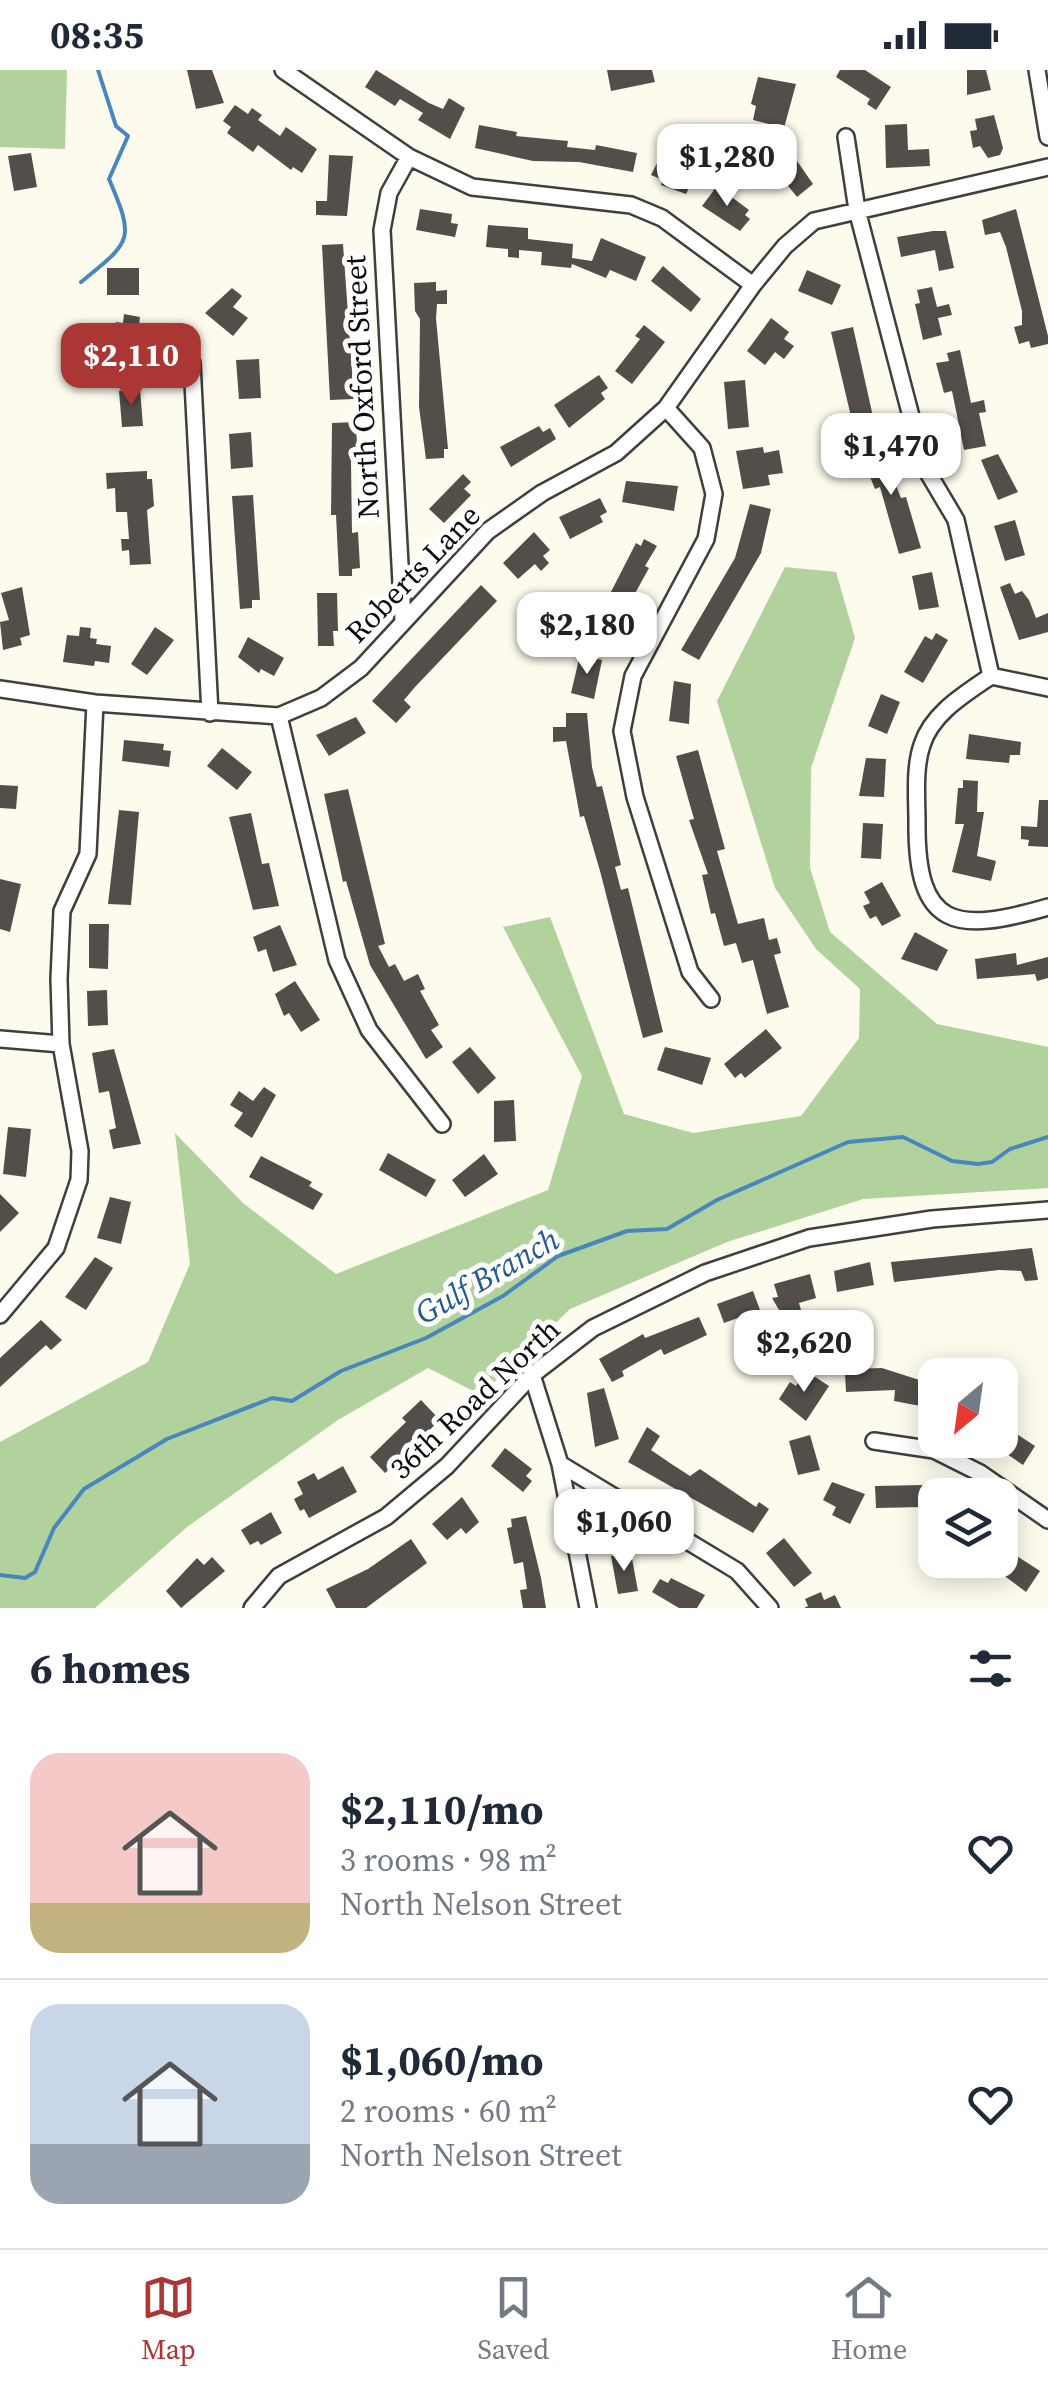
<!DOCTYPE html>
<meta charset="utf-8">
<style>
:root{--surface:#fff;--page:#f6f6f7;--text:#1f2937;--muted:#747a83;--line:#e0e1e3;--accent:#ab3735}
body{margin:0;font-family:"Source Serif 4",serif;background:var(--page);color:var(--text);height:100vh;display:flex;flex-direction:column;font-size:38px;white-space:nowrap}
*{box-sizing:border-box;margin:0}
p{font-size:32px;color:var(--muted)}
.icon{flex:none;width:55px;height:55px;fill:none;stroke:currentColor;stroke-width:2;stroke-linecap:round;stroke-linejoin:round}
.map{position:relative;height:1538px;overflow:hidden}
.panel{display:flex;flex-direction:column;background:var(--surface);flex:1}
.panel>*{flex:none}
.needle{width:65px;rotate:209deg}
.buttons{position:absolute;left:918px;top:1288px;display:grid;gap:20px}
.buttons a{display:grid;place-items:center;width:100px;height:100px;border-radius:20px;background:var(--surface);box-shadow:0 5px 25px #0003;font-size:50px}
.price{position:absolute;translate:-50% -85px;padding:0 22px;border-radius:20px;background:#fff;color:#222;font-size:32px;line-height:65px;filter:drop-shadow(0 2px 5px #0008)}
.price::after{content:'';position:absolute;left:50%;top:60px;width:30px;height:22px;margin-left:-15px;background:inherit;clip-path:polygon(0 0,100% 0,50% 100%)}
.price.current{background:var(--accent);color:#fff}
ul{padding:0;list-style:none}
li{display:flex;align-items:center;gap:30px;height:250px;padding:0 30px}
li+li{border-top:2px solid var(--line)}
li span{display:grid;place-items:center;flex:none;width:280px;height:200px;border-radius:30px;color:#555}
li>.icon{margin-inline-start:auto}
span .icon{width:120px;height:120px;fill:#fffc;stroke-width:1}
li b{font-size:42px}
h2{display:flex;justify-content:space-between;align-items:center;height:120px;padding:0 30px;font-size:42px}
.status{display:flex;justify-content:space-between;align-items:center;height:70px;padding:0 50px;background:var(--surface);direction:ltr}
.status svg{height:28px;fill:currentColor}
.tab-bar{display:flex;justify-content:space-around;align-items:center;height:140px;border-top:2px solid var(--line);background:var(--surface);font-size:28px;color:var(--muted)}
.tab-bar a{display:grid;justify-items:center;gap:5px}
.tab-bar .current{color:var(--accent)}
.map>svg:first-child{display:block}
.forest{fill:#b1d29c}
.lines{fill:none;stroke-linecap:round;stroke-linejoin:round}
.stream{stroke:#4887bd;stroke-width:4}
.building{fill:#534e4a}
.minor-casing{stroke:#3f3f3f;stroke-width:20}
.minor{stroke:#fff;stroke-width:15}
.labels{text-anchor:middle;stroke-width:10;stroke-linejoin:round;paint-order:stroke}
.street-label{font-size:30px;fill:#0c0c0c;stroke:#fff}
.water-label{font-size:32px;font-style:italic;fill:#255a8f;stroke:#fff}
</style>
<div class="status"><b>08:35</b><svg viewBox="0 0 49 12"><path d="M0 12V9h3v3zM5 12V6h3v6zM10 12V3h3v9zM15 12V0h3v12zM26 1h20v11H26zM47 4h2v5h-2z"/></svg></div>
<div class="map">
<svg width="1048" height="1538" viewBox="0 0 1048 1538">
<rect width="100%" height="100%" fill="#fdfbed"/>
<path class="forest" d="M0 0H67L65 79 0 77Z
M785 497 836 502 855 568 811 698 810 798 830 862 937 954 1048 977V1118L863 1129 727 1172 570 1239 481 1325 428 1298 338 1350 187 1457 95 1538H0V1372L148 1292 190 1194 175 1063 243 1133 336 1204 548 1120 582 1006 503 857 550 847 624 1044 693 1063 801 1046 859 968 860 919 816 879 775 818 717 631Z"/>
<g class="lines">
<path class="stream" d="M81 212C132 171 135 170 109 109L128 66 116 56 98 0
M0 1505 25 1508 35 1502 54 1458 84 1419 167 1369 272 1328 292 1331 341 1301 426 1268 503 1226 558 1186 627 1161 667 1159 717 1130 848 1072 903 1067 952 1091 978 1094 992 1092 1010 1079 1048 1067"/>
</g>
<path class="building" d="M187 0H212L224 33 196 39Z
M376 0 429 33 443 39 449 28 465 38 450 69 418 50 423 43 400 29 395 36 365 17Z
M607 0H652L655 12 611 21Z
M840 0H865L891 17 876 40 867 34 870 29 836 7Z
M967 0H986L991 20 967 25Z
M758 7 796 14 784 58 753 50 756 36 751 34Z
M235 35 248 44 252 38 262 45 258 50 280 66 286 57 317 79 302 103 293 97 291 100 258 75 253 82 227 63 231 57 223 51Z
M994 45 1003 78 1000 85 988 88 980 76 973 78 970 61 977 60 975 49Z
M907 54 908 80 929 79 930 96 886 98 885 55Z
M479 55 517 62 516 66 568 71 567 77 595 80 596 75 637 83 633 102 579 92 533 91 475 78Z
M665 77 682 85 677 95 696 104 686 124 661 115 663 110 651 105Z
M788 78 813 114 797 127 769 92Z
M31 83 37 117 14 121 8 86Z
M329 85 353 86 347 146 316 145V131H327Z
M717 116 749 140 745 145 750 149 740 161 702 136Z
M420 139 452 144 451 153 458 154 455 167 416 160Z
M1016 139 1048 266V274L1031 278 1029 271 1019 274 1014 257 1022 255V241L1006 177 1000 162 985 165 982 150Z
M488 155 528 158V169L573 174 572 188 592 191 601 168 646 187 636 211 610 200 606 208 572 194 571 198 541 195 542 182 519 180V188L508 187V179L486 177Z
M933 161H946L954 198 939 201 935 180 901 187 897 167Z
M343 174 354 329 330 330 322 175Z
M663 196 701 229 691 242 651 211Z
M107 198H139V225H107Z
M807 200 841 215 832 235 798 221Z
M436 212V221L447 220V234H437L436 248 448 379H444V388L426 389 419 337 420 249 415 241 414 213Z
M932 217 937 237 949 234 952 245 938 248 942 265 923 270 915 234 920 233 917 220Z
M232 218 242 226 233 237 248 248 233 266 205 243Z
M124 244 140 247 136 281 131 280 128 296 108 292 116 252 123 253Z
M771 248 789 262 784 269 794 276 784 289 775 282 765 295 747 281Z
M644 255 665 272 632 314 615 301 640 269 635 266Z
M853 257 874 351 853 355 831 262Z
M960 280 971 333 984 330 986 342 979 343 986 376 964 380 952 321 944 323 936 293 949 291 947 283Z
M259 289 261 328 239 329 236 290Z
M599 305 608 318 601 323 605 329 569 358 554 335Z
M745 310 749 357 728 359 724 312Z
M140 319 143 356 122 357 119 321Z
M356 352 357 377H353L351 393 352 463 358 462 360 498 352 499V506H339L336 445H331L332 353Z
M539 356 543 362 550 358 556 369 511 397 500 377Z
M251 362 253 397 231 399 229 364Z
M878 370 901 428 906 427 921 478 899 484 880 417 875 419 861 385 862 377Z
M763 377 764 383 779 380 783 403 768 405 770 415 743 419 736 381Z
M998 384 1018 422 998 430 981 390Z
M147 401V409H152L154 436 147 440 151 494 130 495 129 480 122 481 121 469H129L127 442H116L115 418 107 419 106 403Z
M463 404 471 412 464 419 471 425 444 453 429 439Z
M626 411 678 416 674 441 622 432Z
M253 425 260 530H252V538L240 539 232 426Z
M600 428 607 442 600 446 603 452 570 469 559 447Z
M750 434 771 439 761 483 699 590 681 580 735 488Z
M1015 450 1025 485 1005 491 994 456Z
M534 462 550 480 543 486 549 493 541 501 535 494 518 509 503 493Z
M644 469 657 476 645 496 649 498 610 569 592 559 636 473 641 476Z
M932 502 939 537 919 540 912 506Z
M1010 513 1015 524 1022 521 1029 530 1036 548 1048 543V562L1019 570 1000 517Z
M481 515 497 531 415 617 404 630 411 637 396 653 372 631Z
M22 517 30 565 20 568 22 575 3 580 0 552 9 550 1 523Z
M317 523H337L338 561H333L334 576H318Z
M80 557 91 558 90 568 97 569 96 574 111 576 109 593 95 591 94 596 63 592 67 565 79 566Z
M155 557 174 570 147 605 131 594Z
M936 563 948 570 923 613 904 602 925 566 932 570Z
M248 567 284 588 274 606 261 599 259 603 238 587Z
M580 585 602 590 594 629 571 623Z
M674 611 691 614 689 654 669 651Z
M881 624 900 632 887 664 868 656Z
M566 643H587L592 697 597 717 602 716 621 795 615 797 621 820 628 818 663 962 643 968 600 801 584 746 580 747 566 671 553 672V657H566Z
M356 647 366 663 329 686 316 665Z
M969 664 1021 672 1020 685H1010L1009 693 966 689Z
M124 670 164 674 163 680 171 681 169 697 122 691Z
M222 678 252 702 237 720 207 696Z
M698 680 725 779 717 781 738 854 764 848 769 870 777 868 781 883 774 885 789 937 767 944 753 890 742 893 736 873 724 876 715 843 711 844 702 805 708 804 689 750 694 749 676 686Z
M866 688 886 689 884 727 859 726Z
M963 710 978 711 977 742H984L977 786 996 791 991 811 952 802 964 754H955L958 718H963Z
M0 715 18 716 16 739 0 738Z
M348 719 385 874 378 876 389 897 395 894 404 911 418 904 425 919 420 921 439 955 431 960 443 977 426 989 370 895 346 811 343 812 324 724Z
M1039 730H1048V777L1028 776 1029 770 1021 769V756L1037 757Z
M119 740 139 742 131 835 108 834Z
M251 743 262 794 269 793 279 836 253 840 229 747Z
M863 753 883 754 881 789 861 788Z
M0 809 21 814 10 862 0 859Z
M882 812 901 846 882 856 876 846 870 849 863 836 870 833 864 822Z
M89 854H109L108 899 89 898Z
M280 855 297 895 273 902 266 879 258 882 253 867Z
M915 862 948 880 937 901 901 889Z
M1016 883 1017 895 1048 887V908L1037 911 1035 904 977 909 975 889Z
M295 911 320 950 301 962 289 943 284 946 275 924Z
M107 920 108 955 88 956 87 921Z
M766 959 782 978 745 1008 741 1003 735 1008 724 994Z
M470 977 496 1008 478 1024 452 992Z
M665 977 711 988 702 1015 657 1000Z
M114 979 141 1074 113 1079 109 1060 116 1058 109 1021 99 1023 92 983Z
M264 1017 276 1025 252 1068 234 1056 243 1043 230 1035 239 1021 253 1031Z
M514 1030 516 1071 494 1072V1031Z
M8 1057 31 1059 26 1107 3 1104Z
M388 1083 436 1110 426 1127 379 1100Z
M484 1084 498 1104 465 1127 452 1110Z
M261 1086 312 1112 309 1116 323 1124 313 1140 249 1107Z
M0 1124 19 1143 0 1162Z
M110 1127 131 1132 121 1174 97 1168Z
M1032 1178 1038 1210 1025 1211 1021 1201 999 1200 894 1212 891 1192Z
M95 1187 113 1198 86 1240 65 1227Z
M870 1192 874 1215 837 1222 834 1201Z
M810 1204 816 1228 799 1233 801 1240 782 1245 772 1228 778 1227 774 1214Z
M753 1221 760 1240 724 1253 717 1234Z
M699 1247 707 1265 664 1285 661 1279 622 1301 624 1306 612 1312 599 1289 643 1264 645 1268Z
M41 1250 62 1270 51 1280 46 1275 0 1317V1288Z
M882 1298 935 1315 931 1338 894 1331 895 1320 846 1322 845 1303 851 1299Z
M806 1301 829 1316 806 1351 779 1329 790 1312 796 1316Z
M604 1318 619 1369 595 1377 587 1323Z
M421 1330 440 1350 385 1403 370 1387 406 1352 402 1348Z
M1000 1353 1035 1376 1023 1395 986 1370H1000Z
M647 1357 660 1366 651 1380 670 1393 690 1406 700 1399 756 1437 759 1432 769 1439 753 1463 628 1392Z
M810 1365 820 1400 798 1405 789 1371Z
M505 1378 532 1399 526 1406 532 1411 523 1422 491 1396Z
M343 1396 357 1422 309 1448 304 1439 300 1441 294 1429 303 1424 297 1412 314 1403 318 1410Z
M832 1412 865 1424 850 1454 832 1445 836 1437 823 1430Z
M923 1415 924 1437 876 1438 875 1416Z
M462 1427 479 1452 466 1464 461 1458 447 1470 432 1454Z
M271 1442 282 1463 261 1475 258 1471 250 1475 241 1460Z
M526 1446 541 1508 546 1538H523L520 1520 527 1519 523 1492 514 1494 507 1458 512 1457 511 1449Z
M784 1468 812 1503 794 1517 766 1483Z
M411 1469 427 1493 366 1538H336L326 1519 368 1499Z
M1000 1475 1040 1501 1026 1522 983 1490H1000Z
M631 1483 638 1521 618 1524 611 1486Z
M212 1487 225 1501 181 1538 166 1521 197 1488 204 1495Z
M671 1508 705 1525 697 1538H679L652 1522 660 1509 668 1513Z
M821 1522 824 1530 835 1525 841 1538H804L808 1536 805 1529Z"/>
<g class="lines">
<g class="minor-casing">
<path id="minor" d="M283 0 409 87 472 117 631 135 662 148 753 215
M1037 0 1048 67
M846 67 857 140 924 396 956 450 991 606
M192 293 210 643
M666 338 702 378 714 424 706 469 633 606 622 661 635 727 690 902 711 929
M403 550 382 160 389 123 409 87
M991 606C965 624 932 643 922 675 914 698 917 729 917 752 916 859 955 864 1048 837
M991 606 1048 618
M0 619 95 633 279 646 321 628 361 598 488 461 542 423 616 383 666 338 753 215 785 176 814 151 1048 97
M279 646 337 890 369 960 442 1054
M0 969 61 974
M0 1245 56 1178 79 1110 80 1081 61 974 59 909 62 841 88 784 95 633
M532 1305 560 1394 588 1538
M874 1371 934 1380 980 1403 1048 1450
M560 1394 737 1501 770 1538
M252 1538 279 1506 386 1447 447 1396 532 1305 593 1258 705 1203 809 1168 932 1149 1048 1140"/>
</g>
<use href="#minor" class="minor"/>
</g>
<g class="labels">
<g class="street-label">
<text transform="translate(362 317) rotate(-93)" y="10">North Oxford Street</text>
<text transform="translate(413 504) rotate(-46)" y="10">Roberts Lane</text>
<text transform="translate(475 1329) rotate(-43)" y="10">36th Road North</text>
</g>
<g class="water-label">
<text transform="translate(487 1206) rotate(-30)" y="11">Gulf Branch</text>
</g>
</g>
</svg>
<div class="buttons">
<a><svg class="needle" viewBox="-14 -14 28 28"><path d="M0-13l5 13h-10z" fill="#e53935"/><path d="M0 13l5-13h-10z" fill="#747a83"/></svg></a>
<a><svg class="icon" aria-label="layers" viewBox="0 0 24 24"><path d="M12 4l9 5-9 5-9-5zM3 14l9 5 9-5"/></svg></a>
</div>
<b class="price" style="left:727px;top:139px">$1,280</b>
<b class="price current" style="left:131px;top:338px">$2,110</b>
<b class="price" style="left:891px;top:428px">$1,470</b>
<b class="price" style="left:587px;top:607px">$2,180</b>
<b class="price" style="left:804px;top:1325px">$2,620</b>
<b class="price" style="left:624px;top:1504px">$1,060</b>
</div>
<section class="panel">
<h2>6 homes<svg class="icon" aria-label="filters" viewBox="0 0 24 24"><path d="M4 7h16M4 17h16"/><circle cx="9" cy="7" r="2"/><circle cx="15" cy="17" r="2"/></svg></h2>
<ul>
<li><span style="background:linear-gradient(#f6c9c9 75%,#c2b280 0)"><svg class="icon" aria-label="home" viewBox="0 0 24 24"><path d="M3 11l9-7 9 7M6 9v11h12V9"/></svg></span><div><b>$2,110/mo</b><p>3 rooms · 98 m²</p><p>North Nelson Street</p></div><svg class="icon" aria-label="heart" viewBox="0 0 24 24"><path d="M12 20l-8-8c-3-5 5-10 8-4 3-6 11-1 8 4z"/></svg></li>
<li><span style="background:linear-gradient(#c9d6e8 70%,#9aa5b1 0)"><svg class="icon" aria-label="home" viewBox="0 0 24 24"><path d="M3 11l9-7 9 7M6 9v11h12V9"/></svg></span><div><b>$1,060/mo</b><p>2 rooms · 60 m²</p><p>North Nelson Street</p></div><svg class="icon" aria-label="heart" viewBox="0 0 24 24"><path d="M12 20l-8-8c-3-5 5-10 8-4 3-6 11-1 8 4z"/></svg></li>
</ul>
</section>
<nav class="tab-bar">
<a class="current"><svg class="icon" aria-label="map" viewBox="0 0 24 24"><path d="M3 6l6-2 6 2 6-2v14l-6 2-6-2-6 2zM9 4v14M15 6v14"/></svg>Map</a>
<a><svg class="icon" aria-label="saved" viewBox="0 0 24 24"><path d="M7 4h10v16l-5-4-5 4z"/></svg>Saved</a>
<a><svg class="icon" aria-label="home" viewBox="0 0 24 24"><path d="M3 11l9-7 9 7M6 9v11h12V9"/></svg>Home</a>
</nav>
